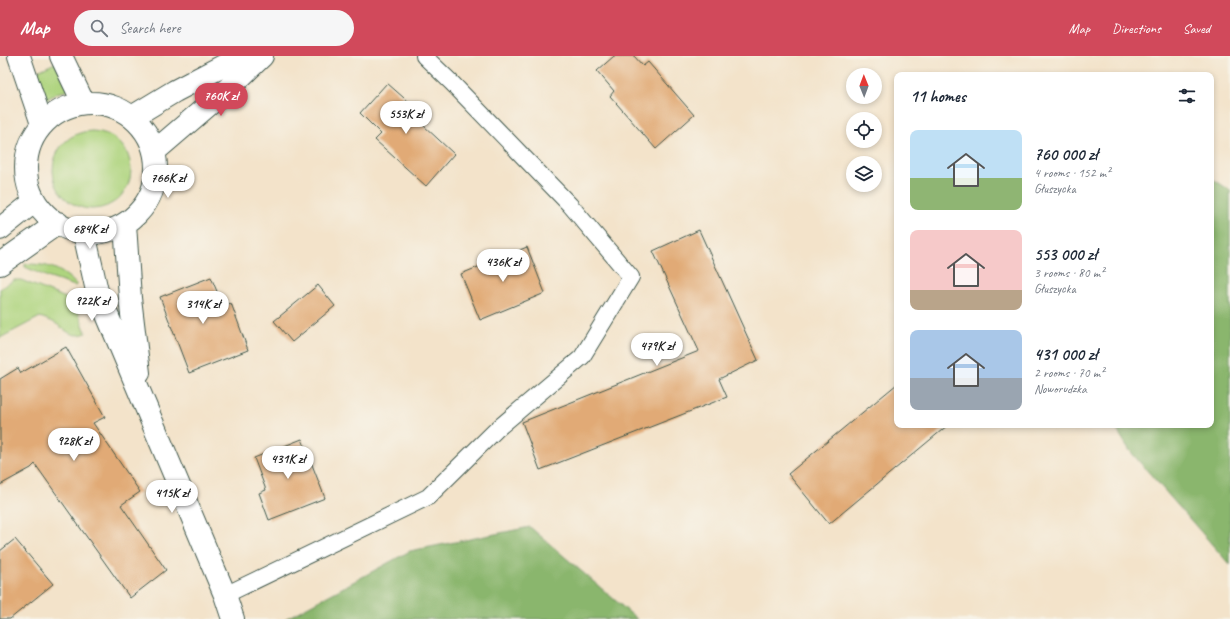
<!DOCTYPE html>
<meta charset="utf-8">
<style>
:root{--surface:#fff;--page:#f6f6f7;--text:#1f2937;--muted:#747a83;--accent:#d1495b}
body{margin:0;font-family:Caveat,sans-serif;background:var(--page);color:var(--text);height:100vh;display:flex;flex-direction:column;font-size:15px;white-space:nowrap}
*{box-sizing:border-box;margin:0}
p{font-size:13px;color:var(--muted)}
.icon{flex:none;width:22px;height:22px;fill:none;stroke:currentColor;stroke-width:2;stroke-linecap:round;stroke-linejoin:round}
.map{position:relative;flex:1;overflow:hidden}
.sheet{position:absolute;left:894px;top:16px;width:320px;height:356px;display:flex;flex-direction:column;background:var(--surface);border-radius:8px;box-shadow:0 2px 6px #0003}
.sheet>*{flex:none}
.needle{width:26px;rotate:359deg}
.controls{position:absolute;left:846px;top:12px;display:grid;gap:8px}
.controls a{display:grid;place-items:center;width:36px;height:36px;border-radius:50%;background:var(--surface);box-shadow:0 2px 6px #0003;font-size:20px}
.price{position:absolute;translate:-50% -34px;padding:0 9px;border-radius:14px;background:#fff;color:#222;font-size:13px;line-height:26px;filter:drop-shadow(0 1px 2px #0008)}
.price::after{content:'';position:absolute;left:50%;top:24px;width:12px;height:9px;margin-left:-6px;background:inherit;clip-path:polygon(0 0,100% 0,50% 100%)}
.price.current{background:var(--accent);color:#fff}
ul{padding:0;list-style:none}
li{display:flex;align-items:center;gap:12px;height:100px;padding:0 16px}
li span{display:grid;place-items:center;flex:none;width:112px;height:80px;border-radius:8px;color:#555}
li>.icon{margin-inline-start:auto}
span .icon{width:48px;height:48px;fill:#fffc;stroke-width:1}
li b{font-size:17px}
h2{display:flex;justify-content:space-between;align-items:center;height:48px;padding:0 16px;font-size:17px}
header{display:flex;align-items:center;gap:24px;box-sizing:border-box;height:56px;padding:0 20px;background:var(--accent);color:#fff}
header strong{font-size:19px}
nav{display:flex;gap:22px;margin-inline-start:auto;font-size:14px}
.search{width:280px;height:36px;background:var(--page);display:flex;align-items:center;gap:10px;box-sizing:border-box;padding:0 14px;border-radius:22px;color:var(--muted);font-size:15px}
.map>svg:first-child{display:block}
.green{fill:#aed47e;stroke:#668859}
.forest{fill:#8ab66d;stroke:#547a50}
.building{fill:#e1aa76}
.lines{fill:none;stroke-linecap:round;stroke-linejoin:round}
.lane-casing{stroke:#3f564a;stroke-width:18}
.street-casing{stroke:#3f564a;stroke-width:24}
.secondary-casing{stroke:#3f564a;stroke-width:24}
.lane{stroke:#fff;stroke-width:16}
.street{stroke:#fff;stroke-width:22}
.secondary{stroke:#fff;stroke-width:22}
</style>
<header>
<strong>Map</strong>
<div class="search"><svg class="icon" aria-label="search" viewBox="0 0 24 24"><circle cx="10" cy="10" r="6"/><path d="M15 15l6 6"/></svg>Search here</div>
<nav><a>Map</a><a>Directions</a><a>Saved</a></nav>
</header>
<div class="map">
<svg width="1230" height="563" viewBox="0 0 1230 563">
<rect width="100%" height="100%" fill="#f7f3e8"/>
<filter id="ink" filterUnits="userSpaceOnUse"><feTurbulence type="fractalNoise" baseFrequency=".025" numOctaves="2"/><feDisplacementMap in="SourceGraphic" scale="8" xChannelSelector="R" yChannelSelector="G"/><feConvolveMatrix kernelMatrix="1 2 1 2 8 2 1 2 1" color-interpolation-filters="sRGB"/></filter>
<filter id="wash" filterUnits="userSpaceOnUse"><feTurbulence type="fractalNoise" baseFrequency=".012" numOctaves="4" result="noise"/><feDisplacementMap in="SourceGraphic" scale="16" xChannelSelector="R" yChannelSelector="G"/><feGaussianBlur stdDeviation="0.9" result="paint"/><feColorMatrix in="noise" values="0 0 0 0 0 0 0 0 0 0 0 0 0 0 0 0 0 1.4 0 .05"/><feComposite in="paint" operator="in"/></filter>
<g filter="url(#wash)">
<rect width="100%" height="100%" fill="#f3e3ca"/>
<path class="green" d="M55 7 69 34 57 37 46 44 45 43 36 16Z
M53 114a39 39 0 1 1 78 0a39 39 0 1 1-78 0Z
M25 208C49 208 60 212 77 229L75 230 50 222 25 211Z
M14 224H21L73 245 76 250 86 277C72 283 66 274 55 267 50 264 45 263 40 261L0 282V233Z"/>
<path class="forest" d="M1211 122 1230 134V509L1130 395 1114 369H1211Z
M530 471 637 563H285L410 495Z"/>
<g id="blocks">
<path class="building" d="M614 0H634L643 10 648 6 694 59 656 93 610 40 614 35 597 15Z
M387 27 421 57 418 60 425 67 423 69 454 98 426 130 375 84 381 78 360 57Z
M699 174 758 304 719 323 727 341 540 414 522 366 699 295 653 195Z
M527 191 545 237 480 264 461 218Z
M211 221 223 250 231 247 248 294 189 317 160 241Z
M318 229 335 250 292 286 274 265Z
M66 291 105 361 93 367 140 436 121 449 166 514 130 542 35 408 31 412 0 429V323L18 312 21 317Z
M897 328V369H948L829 468 788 418Z
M302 383 325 442 269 464 259 437 266 434 254 402Z
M15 483 53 528 10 563H0V495Z"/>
</g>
</g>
<g filter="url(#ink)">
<use href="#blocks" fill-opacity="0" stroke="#3f564a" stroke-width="1"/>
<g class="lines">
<g class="lane-casing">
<path id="lane" d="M225 539 428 441 496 374 582 301 631 221 570 149 452 27 424 0"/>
</g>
<g class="street-casing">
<path id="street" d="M132 61 175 35 242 0
M155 95 232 29 262 0"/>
</g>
<g class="secondary-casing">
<path id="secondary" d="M19 0 42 68
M61 0 83 46
M26 112a65 65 0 1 1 130 0a65 65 0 1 1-130 0Z
M125 168 130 242 139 317
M0 173 35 145
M84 177 97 235 225 539 233 563
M0 208 58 167"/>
</g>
<use href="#lane" class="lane"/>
<use href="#street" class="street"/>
<use href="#secondary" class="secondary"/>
</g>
</g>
</svg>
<div class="controls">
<a><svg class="needle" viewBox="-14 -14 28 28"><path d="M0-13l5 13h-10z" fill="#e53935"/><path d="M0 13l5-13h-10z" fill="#747a83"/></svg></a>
<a><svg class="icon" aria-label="locate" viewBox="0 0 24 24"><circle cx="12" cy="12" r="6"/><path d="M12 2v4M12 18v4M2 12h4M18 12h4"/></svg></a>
<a><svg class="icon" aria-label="layers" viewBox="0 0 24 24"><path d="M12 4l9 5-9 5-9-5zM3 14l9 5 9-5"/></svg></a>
</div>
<b class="price current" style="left:221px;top:61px">760K zł</b>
<b class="price" style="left:406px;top:79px">553K zł</b>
<b class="price" style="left:168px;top:143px">766K zł</b>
<b class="price" style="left:90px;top:194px">684K zł</b>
<b class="price" style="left:503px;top:227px">436K zł</b>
<b class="price" style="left:92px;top:266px">922K zł</b>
<b class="price" style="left:203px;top:269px">314K zł</b>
<b class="price" style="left:657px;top:311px">479K zł</b>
<b class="price" style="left:74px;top:406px">928K zł</b>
<b class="price" style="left:288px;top:424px">431K zł</b>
<b class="price" style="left:172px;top:458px">415K zł</b>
<section class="sheet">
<h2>11 homes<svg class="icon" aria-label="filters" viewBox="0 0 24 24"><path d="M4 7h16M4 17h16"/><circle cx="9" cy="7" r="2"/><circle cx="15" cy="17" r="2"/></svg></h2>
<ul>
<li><span style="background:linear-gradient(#bfe0f5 60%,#8fb573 0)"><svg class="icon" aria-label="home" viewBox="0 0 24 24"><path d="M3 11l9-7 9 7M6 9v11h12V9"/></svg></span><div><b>760 000 zł</b><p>4 rooms · 152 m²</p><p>Głuszycka</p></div></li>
<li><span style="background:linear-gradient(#f6c9c9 75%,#b9a48a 0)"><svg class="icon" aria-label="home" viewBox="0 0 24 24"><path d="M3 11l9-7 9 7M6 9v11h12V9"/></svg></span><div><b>553 000 zł</b><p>3 rooms · 80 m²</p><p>Głuszycka</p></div></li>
<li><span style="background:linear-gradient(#a9c7e8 60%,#9aa5b1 0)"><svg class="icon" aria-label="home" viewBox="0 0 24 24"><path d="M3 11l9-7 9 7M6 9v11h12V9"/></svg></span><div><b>431 000 zł</b><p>2 rooms · 70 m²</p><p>Noworudzka</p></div></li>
</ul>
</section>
</div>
